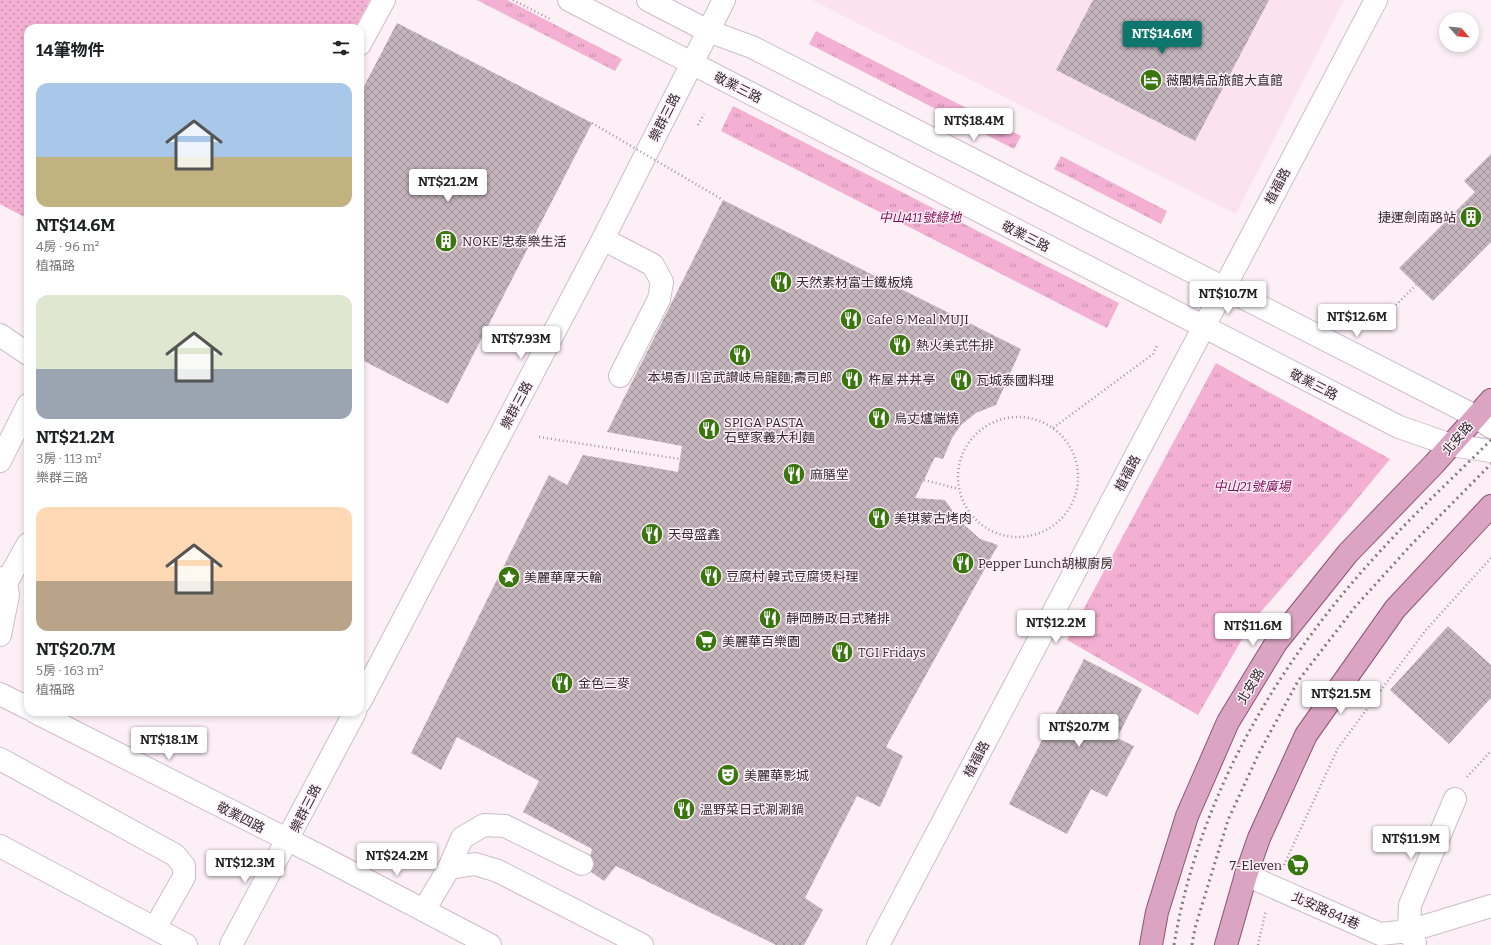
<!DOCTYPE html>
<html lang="zh-TW">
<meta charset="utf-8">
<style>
:root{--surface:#fff;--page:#f6f6f6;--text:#202124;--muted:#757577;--accent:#0f766e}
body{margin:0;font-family:Bitter,"Noto Sans TC",serif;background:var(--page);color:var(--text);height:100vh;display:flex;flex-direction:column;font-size:15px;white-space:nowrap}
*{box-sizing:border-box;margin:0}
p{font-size:13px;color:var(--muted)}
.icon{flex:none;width:22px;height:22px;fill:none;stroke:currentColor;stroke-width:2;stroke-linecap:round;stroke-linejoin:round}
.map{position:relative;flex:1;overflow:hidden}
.details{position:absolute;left:24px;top:24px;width:340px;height:692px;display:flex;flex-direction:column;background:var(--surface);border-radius:12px;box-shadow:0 2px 6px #0003}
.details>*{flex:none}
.needle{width:26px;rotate:117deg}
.tools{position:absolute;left:1439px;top:12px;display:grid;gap:8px}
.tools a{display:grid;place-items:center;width:40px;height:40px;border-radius:50%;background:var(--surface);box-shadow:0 2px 6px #0003;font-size:20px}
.price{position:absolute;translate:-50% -34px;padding:0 9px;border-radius:4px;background:#fff;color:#222;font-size:13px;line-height:26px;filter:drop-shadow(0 1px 2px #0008)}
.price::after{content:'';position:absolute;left:50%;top:24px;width:12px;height:9px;margin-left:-6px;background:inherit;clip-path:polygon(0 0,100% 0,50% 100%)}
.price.active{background:var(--accent);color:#fff}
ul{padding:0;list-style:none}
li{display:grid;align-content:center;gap:8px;height:212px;padding:0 12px}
li span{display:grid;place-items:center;height:124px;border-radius:12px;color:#555}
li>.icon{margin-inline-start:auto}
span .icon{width:72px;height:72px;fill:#fffc;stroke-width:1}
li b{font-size:17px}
h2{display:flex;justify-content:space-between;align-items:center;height:48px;padding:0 12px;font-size:17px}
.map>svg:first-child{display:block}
.built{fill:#fce2ef}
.grass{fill:url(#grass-dots)}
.park{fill:url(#park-tufts)}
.building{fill:url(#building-cross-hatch)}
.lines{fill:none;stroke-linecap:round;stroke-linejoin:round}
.minor-casing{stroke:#cdbcc5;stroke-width:24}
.major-casing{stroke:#8f5374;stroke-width:24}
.path{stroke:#a2979c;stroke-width:2.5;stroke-dasharray:1 3;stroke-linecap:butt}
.minor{stroke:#fff;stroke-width:22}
.major{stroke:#daa4c2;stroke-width:22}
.rail{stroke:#83797e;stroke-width:3;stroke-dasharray:2 4;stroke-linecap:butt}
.path-bridge{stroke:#a2979c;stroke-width:2.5;stroke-dasharray:1 3;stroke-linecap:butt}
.labels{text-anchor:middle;stroke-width:3;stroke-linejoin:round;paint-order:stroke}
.poi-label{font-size:13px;fill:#322b2e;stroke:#fdeff6;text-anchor:start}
.street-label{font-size:13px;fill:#322b2e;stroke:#fdeff6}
.park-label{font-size:13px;font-style:italic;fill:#7d0c58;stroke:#fdeff6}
</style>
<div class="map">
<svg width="1491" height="945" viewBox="0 0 1491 945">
<defs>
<pattern id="grass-dots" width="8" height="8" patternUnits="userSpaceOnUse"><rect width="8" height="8" fill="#f3b0d3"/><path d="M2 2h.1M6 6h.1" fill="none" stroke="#c58fac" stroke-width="1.8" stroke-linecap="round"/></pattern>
<pattern id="park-tufts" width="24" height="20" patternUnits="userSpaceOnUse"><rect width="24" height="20" fill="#f3b0d3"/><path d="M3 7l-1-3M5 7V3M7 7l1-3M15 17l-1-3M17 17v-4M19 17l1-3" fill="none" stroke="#c58fac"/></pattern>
<pattern id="building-cross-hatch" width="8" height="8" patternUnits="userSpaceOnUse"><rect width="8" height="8" fill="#c4b4bc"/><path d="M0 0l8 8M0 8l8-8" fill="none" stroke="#a09399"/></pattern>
</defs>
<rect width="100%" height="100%" fill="#fdeff6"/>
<path class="built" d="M812 0H1344L1236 214Z"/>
<path class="grass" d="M0 0H370L355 28H28V219L0 204Z"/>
<path class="park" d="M477 0H507L622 59 615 71Z
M816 31 1021 136 1014 149 809 44Z
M733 106 1119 303 1107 328 721 131Z
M1061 156 1167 211 1161 224 1054 169Z
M1216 363 1390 459 1325 538 1252 622 1198 715 1067 640Z"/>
<path class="building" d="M1093 0H1269L1195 141 1056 70Z
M397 23 592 123 448 404 360 359V94Z
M1491 154V242L1433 301 1399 268 1475 192 1464 181Z
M723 200 1021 349 996 405 976 413 961 425 952 438 943 459 935 457 915 498 945 500 960 521 980 539 998 545 886 747 903 756 880 807 857 796 805 898 823 910 804 945H776L616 866 604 881 587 869 592 849 523 812 539 781 457 737 441 770 411 753 549 475 567 485 583 455 678 472 682 446 607 432Z
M1448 626 1491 665V698L1449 744 1390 690Z
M1084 659 1142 689 1117 738 1134 746 1107 797 1091 789 1067 834 1009 804Z"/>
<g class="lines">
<g class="minor-casing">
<path id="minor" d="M569 0 1399 427 1451 445 1491 451
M648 0 708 31 752 47 1475 416 1491 427
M360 44 384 0
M603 239 653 265 662 282 659 299 620 376
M0 335 28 354
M0 461 28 405
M0 578 6 583 8 595 0 635
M6 583 28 544
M0 694 28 708
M360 702 603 239 724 0
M35 712 318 855 490 945
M0 759 175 855 184 866V877L155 928
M0 846 186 945
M449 868 462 838 484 825 505 826 582 864
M1246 875 1380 934 1409 931 1491 906
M424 910 449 868 475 864 498 871 642 945
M1415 943 1409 931 1410 905 1455 799
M231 945 355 712
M878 945 1376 0"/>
</g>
<g class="major-casing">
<path id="major" d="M1151 945 1157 912 1187 816 1228 722 1276 643 1348 553 1434 464 1491 400
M1226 945 1246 875 1259 838 1306 735 1395 609 1491 506"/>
</g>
<path class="path" d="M513 0 552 20
M698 125 704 114
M1376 325 1416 285
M958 477a60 60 0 1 1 120 0a60 60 0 1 1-120 0Z
M1053 428 1153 354 1157 346
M539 437 680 459
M924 480 959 489
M1467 777 1491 751
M1284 865 1338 748 1425 631 1491 558
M1258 945 1266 910"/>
<use href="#minor" class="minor"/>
<use href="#major" class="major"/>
<path class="rail" d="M1174 945C1199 793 1281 657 1385 546 1419 509 1456 475 1491 440
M1192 945 1195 928 1228 820 1259 753 1298 681 1355 607 1411 545 1491 464"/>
<path class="path-bridge" d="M592 123 723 200"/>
</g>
<defs>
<g id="hotel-disc" transform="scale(1.15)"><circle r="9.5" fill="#39760e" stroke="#fdeff6"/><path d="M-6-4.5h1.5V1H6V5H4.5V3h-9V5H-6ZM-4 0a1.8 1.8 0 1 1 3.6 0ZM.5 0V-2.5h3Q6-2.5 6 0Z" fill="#fff"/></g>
<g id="building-disc" transform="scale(1.15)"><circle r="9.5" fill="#39760e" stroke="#fdeff6"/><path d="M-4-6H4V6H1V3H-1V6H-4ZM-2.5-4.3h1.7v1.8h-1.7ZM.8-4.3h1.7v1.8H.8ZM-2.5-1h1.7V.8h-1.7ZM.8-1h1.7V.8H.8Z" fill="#fff"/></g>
<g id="restaurant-disc" transform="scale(1.15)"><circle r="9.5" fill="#39760e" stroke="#fdeff6"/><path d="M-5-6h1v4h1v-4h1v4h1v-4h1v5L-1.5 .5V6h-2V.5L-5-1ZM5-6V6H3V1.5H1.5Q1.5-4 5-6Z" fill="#fff"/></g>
<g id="sight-disc" transform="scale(1.15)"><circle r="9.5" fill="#39760e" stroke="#fdeff6"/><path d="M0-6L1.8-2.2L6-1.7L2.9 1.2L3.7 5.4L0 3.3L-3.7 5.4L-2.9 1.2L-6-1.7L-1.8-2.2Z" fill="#fff"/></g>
<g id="supermarket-disc" transform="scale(1.15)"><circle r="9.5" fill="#39760e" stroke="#fdeff6"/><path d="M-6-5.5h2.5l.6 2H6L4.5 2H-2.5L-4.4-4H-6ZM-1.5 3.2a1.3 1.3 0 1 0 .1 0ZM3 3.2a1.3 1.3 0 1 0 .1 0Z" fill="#fff"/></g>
<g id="theatre-disc" transform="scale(1.15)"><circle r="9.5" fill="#39760e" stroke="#fdeff6"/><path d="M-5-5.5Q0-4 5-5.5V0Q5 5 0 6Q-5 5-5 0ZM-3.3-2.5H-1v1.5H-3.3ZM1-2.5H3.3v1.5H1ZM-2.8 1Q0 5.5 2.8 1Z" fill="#fff"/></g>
</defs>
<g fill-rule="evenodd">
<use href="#hotel-disc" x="1151" y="80"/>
<use href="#building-disc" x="1471" y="217"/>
<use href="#building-disc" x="446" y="241"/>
<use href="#restaurant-disc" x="781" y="282"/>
<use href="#restaurant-disc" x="851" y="319"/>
<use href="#restaurant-disc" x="900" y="345"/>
<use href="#restaurant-disc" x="740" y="355"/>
<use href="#restaurant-disc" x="852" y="379"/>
<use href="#restaurant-disc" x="961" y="380"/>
<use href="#restaurant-disc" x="879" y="418"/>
<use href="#restaurant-disc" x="709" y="429"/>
<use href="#restaurant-disc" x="794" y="474"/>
<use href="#restaurant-disc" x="879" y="518"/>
<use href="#restaurant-disc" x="652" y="534"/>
<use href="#restaurant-disc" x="963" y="563"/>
<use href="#restaurant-disc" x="711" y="576"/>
<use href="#sight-disc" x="509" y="577"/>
<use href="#restaurant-disc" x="770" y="618"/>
<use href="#supermarket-disc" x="706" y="641"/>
<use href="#restaurant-disc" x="842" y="652"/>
<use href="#restaurant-disc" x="562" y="683"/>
<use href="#theatre-disc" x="728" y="775"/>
<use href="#restaurant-disc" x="684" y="809"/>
<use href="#supermarket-disc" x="1298" y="865"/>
</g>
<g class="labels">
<g class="poi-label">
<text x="1166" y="85">薇閣精品旅館大直館</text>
<text x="1456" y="222" text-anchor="end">捷運劍南路站</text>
<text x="462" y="246">NOKE 忠泰樂生活</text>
<text x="796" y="287">天然素材富士鐵板燒</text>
<text x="866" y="324">Cafe &amp; Meal MUJI</text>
<text x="916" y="350">熱火美式牛排</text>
<text x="740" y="382" text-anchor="middle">本場香川宮武讃岐烏龍麵;壽司郎</text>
<text x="868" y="384">杵屋 丼丼亭</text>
<text x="976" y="385">瓦城泰國料理</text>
<text x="894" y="423">鳥丈爐端燒</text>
<text x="724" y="427">SPIGA PASTA<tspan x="724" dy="15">石壁家義大利麵</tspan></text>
<text x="810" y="479">麻膳堂</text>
<text x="894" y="523">美琪蒙古烤肉</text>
<text x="668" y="539">天母盛鑫</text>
<text x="978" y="568">Pepper Lunch胡椒廚房</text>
<text x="726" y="581">豆腐村 韓式豆腐煲料理</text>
<text x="524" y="582">美麗華摩天輪</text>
<text x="786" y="623">靜岡勝政日式豬排</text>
<text x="722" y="646">美麗華百樂園</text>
<text x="858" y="657">TGI Fridays</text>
<text x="578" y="688">金色三麥</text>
<text x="744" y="780">美麗華影城</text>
<text x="700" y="814">溫野菜日式涮涮鍋</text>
<text x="1282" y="870" text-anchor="end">7-Eleven</text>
</g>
<g class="street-label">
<text transform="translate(738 87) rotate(27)" y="5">敬業三路</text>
<text transform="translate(664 117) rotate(-63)" y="5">樂群三路</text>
<text transform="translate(1277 186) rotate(-62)" y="5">植福路</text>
<text transform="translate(1026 236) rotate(27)" y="5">敬業三路</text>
<text transform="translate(1314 384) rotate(27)" y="5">敬業三路</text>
<text transform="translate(516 405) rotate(-62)" y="5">樂群三路</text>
<text transform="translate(1457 438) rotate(-49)" y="5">北安路</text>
<text transform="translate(1127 473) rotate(-62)" y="5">植福路</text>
<text transform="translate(1250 686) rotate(-59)" y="5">北安路</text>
<text transform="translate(976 759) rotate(-62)" y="5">植福路</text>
<text transform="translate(305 808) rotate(-63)" y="5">樂群三路</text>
<text transform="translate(241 817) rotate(27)" y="5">敬業四路</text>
<text transform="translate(1326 910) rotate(24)" y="5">北安路841巷</text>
</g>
<g class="park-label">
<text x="920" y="222">中山411號綠地</text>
<text x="1252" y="491">中山21號廣場</text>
</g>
</g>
</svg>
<div class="tools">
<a><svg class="needle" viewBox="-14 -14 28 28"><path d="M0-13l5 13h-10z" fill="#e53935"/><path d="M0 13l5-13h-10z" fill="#757577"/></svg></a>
</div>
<b class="price active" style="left:1162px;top:55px">NT$14.6M</b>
<b class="price" style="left:974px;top:142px">NT$18.4M</b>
<b class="price" style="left:448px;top:203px">NT$21.2M</b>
<b class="price" style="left:1228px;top:315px">NT$10.7M</b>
<b class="price" style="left:1357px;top:338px">NT$12.6M</b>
<b class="price" style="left:521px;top:360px">NT$7.93M</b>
<b class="price" style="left:1056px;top:644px">NT$12.2M</b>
<b class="price" style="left:1253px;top:647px">NT$11.6M</b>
<b class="price" style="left:1341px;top:715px">NT$21.5M</b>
<b class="price" style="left:1079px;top:748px">NT$20.7M</b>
<b class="price" style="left:169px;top:761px">NT$18.1M</b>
<b class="price" style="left:1411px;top:860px">NT$11.9M</b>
<b class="price" style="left:397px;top:877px">NT$24.2M</b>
<b class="price" style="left:245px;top:884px">NT$12.3M</b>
<section class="details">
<h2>14筆物件<svg class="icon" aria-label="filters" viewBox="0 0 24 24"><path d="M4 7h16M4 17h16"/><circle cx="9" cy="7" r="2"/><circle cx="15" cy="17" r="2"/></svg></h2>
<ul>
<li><span style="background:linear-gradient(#a9c7e8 60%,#c2b280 0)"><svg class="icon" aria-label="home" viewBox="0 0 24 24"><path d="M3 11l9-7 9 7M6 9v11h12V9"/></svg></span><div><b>NT$14.6M</b><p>4房 · 96 m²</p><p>植福路</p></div></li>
<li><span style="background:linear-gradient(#dfe7d0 60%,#9aa5b1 0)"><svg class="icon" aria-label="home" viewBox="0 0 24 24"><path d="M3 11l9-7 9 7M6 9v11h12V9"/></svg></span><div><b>NT$21.2M</b><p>3房 · 113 m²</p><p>樂群三路</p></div></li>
<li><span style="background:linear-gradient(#ffd9b3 60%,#b9a48a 0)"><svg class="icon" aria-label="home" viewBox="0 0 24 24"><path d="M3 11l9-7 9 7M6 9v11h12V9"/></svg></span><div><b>NT$20.7M</b><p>5房 · 163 m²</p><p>植福路</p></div></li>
</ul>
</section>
</div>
